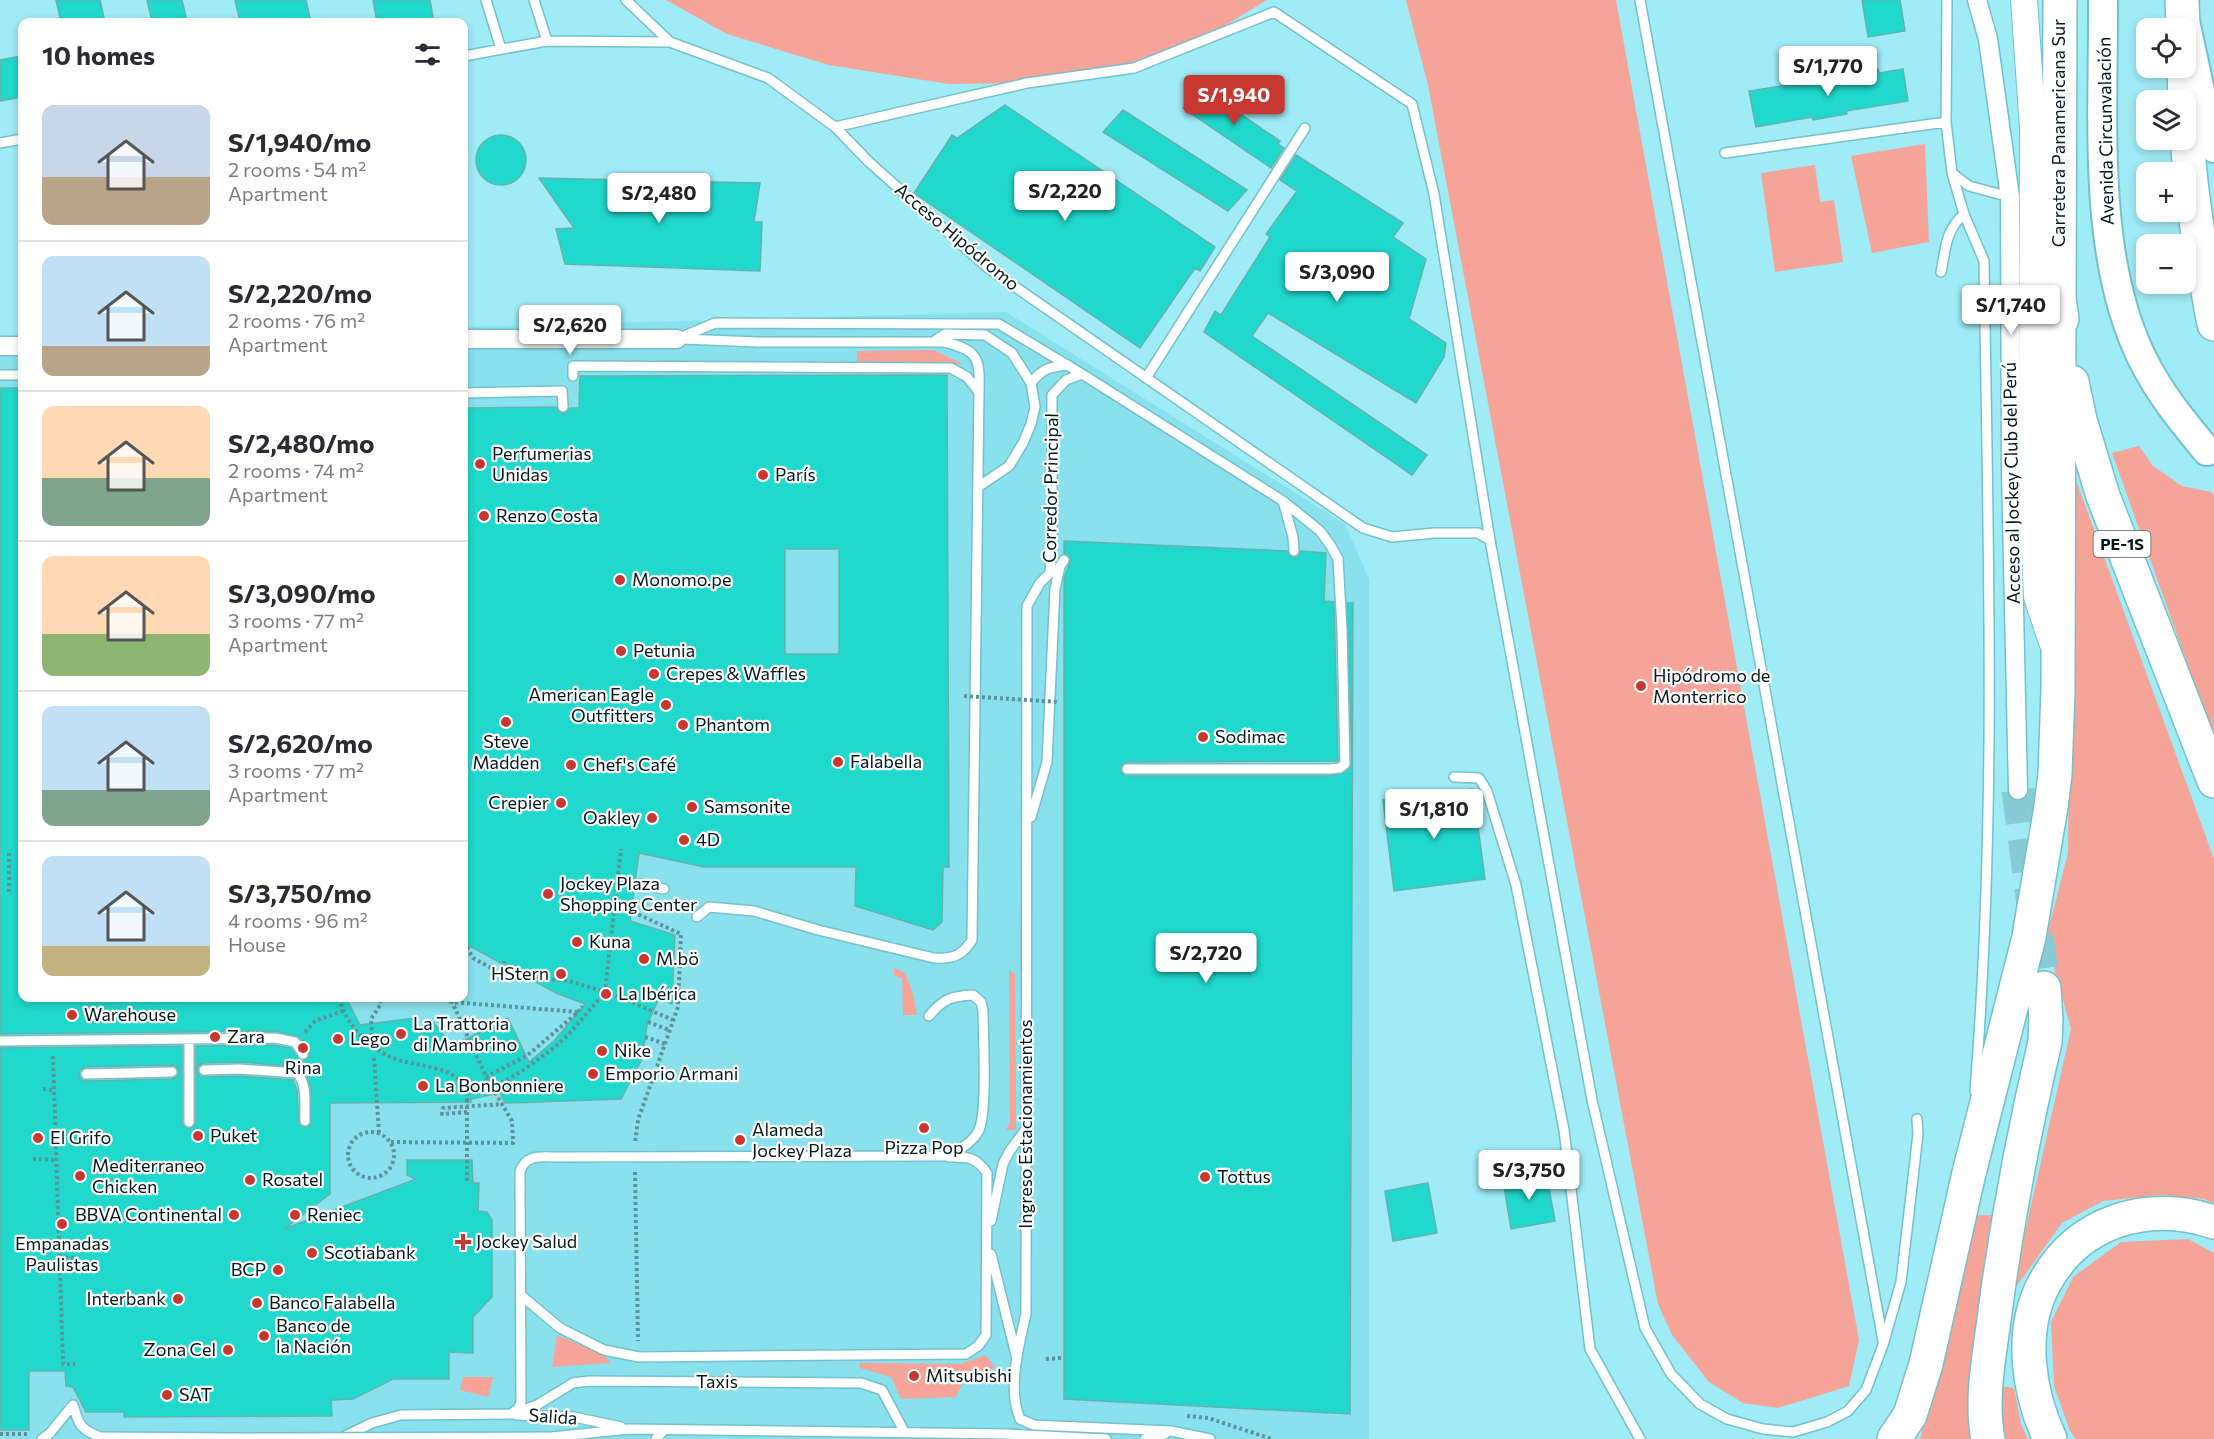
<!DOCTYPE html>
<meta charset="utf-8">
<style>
:root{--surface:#fff;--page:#f2f2f3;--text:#2b2b33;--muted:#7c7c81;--line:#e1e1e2;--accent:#c63830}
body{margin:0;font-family:Commissioner,sans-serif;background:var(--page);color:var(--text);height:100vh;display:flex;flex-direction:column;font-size:22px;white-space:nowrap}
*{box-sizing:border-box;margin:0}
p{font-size:20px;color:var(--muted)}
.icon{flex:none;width:33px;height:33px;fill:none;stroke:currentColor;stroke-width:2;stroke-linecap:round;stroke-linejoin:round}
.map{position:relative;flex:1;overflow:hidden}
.sheet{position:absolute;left:18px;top:18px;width:450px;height:984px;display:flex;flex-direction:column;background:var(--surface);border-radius:12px;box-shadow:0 3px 9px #0003}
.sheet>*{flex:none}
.controls{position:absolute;left:2136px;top:18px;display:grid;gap:12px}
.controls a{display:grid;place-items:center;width:60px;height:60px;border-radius:12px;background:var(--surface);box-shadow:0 3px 9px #0003;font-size:30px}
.price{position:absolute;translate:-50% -51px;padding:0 14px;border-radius:6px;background:#fff;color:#222;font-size:20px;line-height:39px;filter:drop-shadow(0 2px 3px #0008)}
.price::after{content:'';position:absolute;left:50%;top:36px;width:18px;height:14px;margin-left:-9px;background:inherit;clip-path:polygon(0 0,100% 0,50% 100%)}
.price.on{background:var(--accent);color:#fff}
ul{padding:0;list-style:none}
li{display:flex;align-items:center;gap:18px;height:150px;padding:0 24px}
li+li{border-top:2px solid var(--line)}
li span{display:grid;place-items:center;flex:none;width:168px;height:120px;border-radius:12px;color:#555}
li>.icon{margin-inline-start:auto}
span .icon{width:72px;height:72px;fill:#fffc;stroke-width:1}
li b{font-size:26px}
h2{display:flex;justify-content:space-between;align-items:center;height:72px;padding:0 24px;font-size:26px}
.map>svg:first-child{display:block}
.built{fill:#89e1ee}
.green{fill:#f6a398}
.building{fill:#21d8cc;stroke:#66b2aa;stroke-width:1.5;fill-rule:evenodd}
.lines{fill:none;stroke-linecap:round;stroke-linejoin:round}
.highway-tunnel{stroke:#87cbd5;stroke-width:33;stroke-dasharray:33 16;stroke-linecap:butt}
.lane-casing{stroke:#74c0cb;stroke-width:12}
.street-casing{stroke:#74c0cb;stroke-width:21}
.secondary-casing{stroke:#74c0cb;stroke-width:28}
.primary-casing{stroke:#74c0cb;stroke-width:32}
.highway-casing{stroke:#74c0cb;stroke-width:36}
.path{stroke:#5d929a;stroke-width:4;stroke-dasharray:3 3;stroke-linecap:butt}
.lane{stroke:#fff;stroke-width:9}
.street{stroke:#fff;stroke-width:18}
.secondary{stroke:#fff;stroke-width:26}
.primary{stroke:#fff;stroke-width:28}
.highway{stroke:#fff;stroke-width:33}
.lane-bridge-casing{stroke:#74c0cb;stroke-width:12;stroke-linecap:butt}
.path-bridge{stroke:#5d929a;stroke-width:4;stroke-dasharray:3 3;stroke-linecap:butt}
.lane-bridge{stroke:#fff;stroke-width:9}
.poi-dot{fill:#c63830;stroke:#fdfdfd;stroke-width:2}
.labels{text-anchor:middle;stroke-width:4.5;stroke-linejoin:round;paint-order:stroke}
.shield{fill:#fdfdfd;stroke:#4d5d5f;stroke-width:1.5}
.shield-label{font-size:16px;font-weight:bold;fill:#02181b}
.street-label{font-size:18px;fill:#02181b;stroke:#fdfdfd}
.poi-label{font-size:18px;fill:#02181b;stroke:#fdfdfd;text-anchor:start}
</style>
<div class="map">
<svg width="2214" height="1439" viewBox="0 0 2214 1439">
<rect width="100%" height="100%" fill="#9febf6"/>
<path class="built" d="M1006 312 1345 524 1369 579V1439H0V339H22V998H464V327Z"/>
<path class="green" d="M666 0H1267L1201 40 1078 82 949 84 829 65 727 34Z
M1406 0H1616L1859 1340 1849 1386 1778 1408 1743 1403 1709 1382 1672 1335 1658 1304 1428 85Z
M1925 144 1929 242 1872 253 1851 156Z
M1815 165 1820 202 1834 200 1843 262 1775 272 1761 173Z
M933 350 963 364 857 365V351Z
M2139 446 2153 466 2182 486 2211 492 2214 496V738L2112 453Z
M2072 469 2214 859V1203L2204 1199 2161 1195 2103 1201 2062 1223 2011 1294 2071 1029 2046 939 2068 853Z
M894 968 904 972 912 990 917 1015H903L902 979 894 975Z
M1009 970 1015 974 1016 1130H1006L1010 1122Z
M1976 1215H1996L1975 1439H1920Z
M2188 1239 2214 1253V1439H2076L2070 1431 2054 1386 2051 1322 2073 1277 2121 1242Z
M557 1335 605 1355 610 1363 552 1367Z
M986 1355 995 1368 964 1380 956 1397 901 1399 891 1377 860 1368 859 1363 960 1364Z
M463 1377H493L488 1397 460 1390Z
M1999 1386 2014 1388 2021 1424 2028 1439H2000Z"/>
<path class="building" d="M56 0H100L105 22H61Z
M147 0H182L187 22H152Z
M235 0H306L311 22H240Z
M373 0H430L434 22H377Z
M1862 0H1900L1905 31 1868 37Z
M22 56V97L0 101V60Z
M1878 69 1879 73 1903 69 1908 101 1846 111 1847 114 1813 120 1812 117 1756 127 1749 91 1801 83V86L1845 77V74Z
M1198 85 1280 141 1278 144 1284 148 1271 168 1183 108Z
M1005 105 1215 247 1200 271 1195 268 1140 348 914 193 952 135 957 138Z
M1123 110 1247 190 1228 211 1103 132Z
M476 160a25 25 0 1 1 50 0a25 25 0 1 1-50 0Z
M1296 155 1403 223 1393 237 1426 259 1409 319 1446 343 1444 357 1416 403 1268 313 1252 336 1427 455 1412 475 1204 332 1215 311 1221 315 1270 237 1266 234 1297 191 1280 180Z
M539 178 760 183 754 222H762L760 271 565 264 556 229 574 228Z
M947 375 949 867H943L942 922 933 930 855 906 856 867H704L639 853 630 921 675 935 672 1004 659 998 647 1025 642 1059 621 1099 505 1103 500 1093 471 1099V1102L330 1103V1194L284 1229 416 1179 407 1175V1160H472L473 1183H479L478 1211 487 1212 492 1220V1297L473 1317V1353L449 1352V1379H393L353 1399 331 1400 332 1416 124 1417V1412H86L73 1387 66 1386 65 1371H29V1430H0V1048L182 1046V1122L184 1126 188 1129 193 1127 196 1122V1046L274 1045 291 1048 298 1058 303 1061 307 1059 310 1054 299 1037 275 1031 0 1034V388H22V998H346L360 1025 415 1018 418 1035 434 1023 452 1046 508 1018 529 1062 554 1041 585 1004 556 993 464 943V408L556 407 560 413 564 414 570 408H579L580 376ZM785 549H839V654H785ZM239 1062 301 1067 307 1075 311 1088V1125L305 1128 299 1124 297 1090 293 1080 239 1076 204 1077 200 1076 197 1071 198 1066 203 1063ZM172 1065 176 1066 179 1071 178 1076 172 1079 86 1081 82 1080 79 1075 80 1070 86 1067Z
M1064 541 1287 551 1289 555 1294 558 1298 556 1301 551 1326 553 1324 601 1334 602 1338 761 1127 762 1123 764 1120 768 1122 773 1126 776H1330L1344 773 1352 764 1347 603H1353L1350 1414 1064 1399V578L1071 560 1068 555 1064 553Z
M1473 789 1485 879 1394 891 1383 800Z
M1546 1172 1555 1221 1511 1229 1503 1180Z
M1428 1183 1437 1233 1393 1241 1385 1191Z"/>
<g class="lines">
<path class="highway-tunnel" d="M2018 790 2044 988"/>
<g class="lane-casing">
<path id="lane" d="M486 0 501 49
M534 0 547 41
M626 0 670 42
M1640 0 1883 1341
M1947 0 1946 122 1952 173 1969 186 2010 197
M464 56 547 41 670 42 768 78 835 127 869 162 988 268 1363 528 1392 537 1434 533H1478L1490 540
M835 127 1027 83 1134 68 1274 12 1412 104 1434 194 1490 540 1592 1100 1645 1328 1671 1374 1700 1404 1727 1419 1763 1429 1793 1432 1827 1422 1848 1411 1866 1390 1883 1345 1901 1282 1918 1134 1917 1119
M0 143 22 139
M1725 153 1946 122
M1952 173 1964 214 1984 261C1988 538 1997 815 1975 1091
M1941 272C1946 248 1945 231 1964 214
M677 339 715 323 999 324 1082 374 1283 501 1320 531 1331 546 1338 559 1342 629 1345 764 1340 768 1330 769H1127
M682 339 758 342H944C979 350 980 359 979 392
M933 342 945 334 985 335 1012 353 1031 383
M1082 374 1066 380 1052 395V547L1050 573 1040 583 1027 606 1026 1314C1019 1344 1007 1390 1020 1419L1034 1425 1171 1431 1210 1439
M0 375H22
M573 376V366L951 368 967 377 979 392 972 940C962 956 953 959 934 958L818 930 754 911 709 907 697 917
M1146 378 1305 128
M464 393 562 391 563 407
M978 487 1009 466 1023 443 1031 424 1035 407 1031 383C1043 368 1049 367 1068 365
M1283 501 1293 537 1294 551
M1454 777 1479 778 1487 791 1516 885 1564 1130 1590 1349 1640 1439
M1031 817 1047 762 1055 589 1060 566 1064 560
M641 884 664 889
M0 1041 275 1038 295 1042 303 1054
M204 1070 239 1069 297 1073C308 1085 304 1105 305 1121
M86 1074 172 1072
M189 1122V1039
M991 1221 1003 1164 1009 1152 1026 1129
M991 1254 1016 1355
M522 1296 560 1328 604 1350 639 1357 966 1354 978 1346 986 1335 987 1173C975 1156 968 1157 949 1157
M73 1405C79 1425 80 1429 100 1437
M515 1413 537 1405 573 1383 589 1381 861 1383 882 1390 905 1433
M516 1415 574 1417 621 1427
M552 1437 629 1429 1006 1434 1106 1439
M341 1438 372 1423 401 1415 511 1414 518 1409 521 1402 520 1172C525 1154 541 1157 556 1157L944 1156C957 1151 970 1145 978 1132 988 1115 983 1035 983 1011L981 1002 973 995C951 996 943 999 929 1016
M42 1439 50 1433 73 1405
M656 1439 664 1430
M1145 1439 1165 1434"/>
</g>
<g class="street-casing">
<path id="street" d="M1977 0 1988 39 2010 197 2011 472 2018 790
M464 339H677
M0 346H22"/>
</g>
<g class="secondary-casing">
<path id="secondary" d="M2024 0 2033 128 2032 491 2037 597 2052 642"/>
</g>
<g class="primary-casing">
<path id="primary" d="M2103 0C2104 114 2091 254 2142 358 2159 393 2183 422 2207 451
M2182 7 2202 100 2214 148"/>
</g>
<g class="highway-casing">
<path id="highway" d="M2060 0 2059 298 2062 319
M2182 0 2183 28
M2184 68 2185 100
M2186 114C2188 185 2201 255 2214 324
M2072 382 2080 420 2103 496 2214 781
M1894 1439 1910 1415 1926 1364 1969 1173 2029 937 2051 807 2055 774 2058 690 2059 298
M1988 1439C1980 1398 1990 1353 1995 1312 2007 1221 2024 1131 2045 1042L2046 1021 2044 988
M2050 1439C2028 1392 2019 1331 2044 1284 2078 1220 2149 1200 2214 1222"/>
</g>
<path class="path" d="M9 892V852
M633 912 681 934 678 1007 638 1120 635 1143
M464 942 473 958 504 975 569 981 612 994 673 1020
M504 975V961
M339 998C346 1024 367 1047 393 1058 416 1068 467 1064 467 1100
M444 998 452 1002 578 1012 528 1055 486 1077
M578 1012 582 1006
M648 1022 669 1030
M305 1032 315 1021 343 1011
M372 1036 371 1019 381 1004 380 998
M645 1037 665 1044
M53 1056 63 1364H75
M374 1058 379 1133
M496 1086 522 1071 551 1050 569 1034 605 992 621 849
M43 1089 54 1090
M467 1093H473
M467 1112 442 1114 443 1108 503 1104
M348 1155a23 23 0 1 1 46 0a23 23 0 1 1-46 0Z
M391 1142 513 1143 512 1121 486 1077 452 1002
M33 1159 56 1160
M635 1172 638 1341
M44 1247H59
M59 1257 75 1258
M1046 1359 1063 1358
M1187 1416 1208 1418 1272 1439
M0 1434H29"/>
<use href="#lane" class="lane"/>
<use href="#street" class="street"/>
<use href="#secondary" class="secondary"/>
<use href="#primary" class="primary"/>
<use href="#highway" class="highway"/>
<g class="lane-bridge-casing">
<path id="lane-bridge" d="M100 1437 239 1438 552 1437"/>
</g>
<path class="path-bridge" d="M964 696 1059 702
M473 1093 496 1086
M467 1100V1183"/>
<use href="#lane-bridge" class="lane-bridge"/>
</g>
<g class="poi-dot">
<circle cx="480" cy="464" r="6"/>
<circle cx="763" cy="475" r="6"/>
<circle cx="484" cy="516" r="6"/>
<circle cx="620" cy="580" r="6"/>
<circle cx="621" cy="651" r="6"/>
<circle cx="654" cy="674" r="6"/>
<circle cx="1641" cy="686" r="6"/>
<circle cx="666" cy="705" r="6"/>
<circle cx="506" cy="722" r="6"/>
<circle cx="683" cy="725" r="6"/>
<circle cx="1203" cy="737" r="6"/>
<circle cx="838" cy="762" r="6"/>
<circle cx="571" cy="765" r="6"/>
<circle cx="561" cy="803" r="6"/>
<circle cx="692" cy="807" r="6"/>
<circle cx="652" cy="818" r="6"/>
<circle cx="684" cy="840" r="6"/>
<circle cx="548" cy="894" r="6"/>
<circle cx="577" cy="942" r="6"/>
<circle cx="644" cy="959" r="6"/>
<circle cx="561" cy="974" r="6"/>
<circle cx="606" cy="994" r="6"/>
<circle cx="72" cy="1015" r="6"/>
<circle cx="401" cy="1034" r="6"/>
<circle cx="215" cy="1037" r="6"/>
<circle cx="338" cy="1039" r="6"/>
<circle cx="303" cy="1048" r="6"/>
<circle cx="602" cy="1051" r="6"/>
<circle cx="593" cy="1074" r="6"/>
<circle cx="423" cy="1086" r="6"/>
<circle cx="924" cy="1128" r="6"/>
<circle cx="198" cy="1136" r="6"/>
<circle cx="38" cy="1138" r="6"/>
<circle cx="740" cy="1140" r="6"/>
<circle cx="80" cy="1176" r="6"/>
<circle cx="1205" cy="1177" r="6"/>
<circle cx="250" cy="1180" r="6"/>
<circle cx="234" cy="1215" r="6"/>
<circle cx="295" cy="1215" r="6"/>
<circle cx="62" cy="1224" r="6"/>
<path d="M460 1233h6v6h6v6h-6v6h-6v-6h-6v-6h6z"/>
<circle cx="312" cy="1253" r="6"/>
<circle cx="278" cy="1270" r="6"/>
<circle cx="178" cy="1299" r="6"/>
<circle cx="257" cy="1303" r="6"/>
<circle cx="264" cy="1336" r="6"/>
<circle cx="228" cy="1350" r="6"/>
<circle cx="914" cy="1376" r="6"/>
<circle cx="167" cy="1395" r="6"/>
</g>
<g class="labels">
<rect class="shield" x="2093.5" y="531" width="57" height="26" rx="4.5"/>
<g class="shield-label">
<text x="2122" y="550">PE-1S</text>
</g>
<g class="street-label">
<text transform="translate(2106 131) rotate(-91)" y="6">Avenida Circunvalación</text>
<text transform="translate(2059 133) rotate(-90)" y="6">Carretera Panamericana Sur</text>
<text transform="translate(957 237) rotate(40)" y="6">Acceso Hipódromo</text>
<text transform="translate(2012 483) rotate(-91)" y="6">Acceso al Jockey Club del Perú</text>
<text transform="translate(1051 488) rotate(-89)" y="6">Corredor Principal</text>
<text transform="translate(1026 1124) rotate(-90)" y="6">Ingreso Estacionamientos</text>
<text x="717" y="1388">Taxis</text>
<text transform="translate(553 1417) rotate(4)" y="6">Salida</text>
</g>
<g class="poi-label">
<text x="492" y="460">Perfumerias<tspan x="492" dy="21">Unidas</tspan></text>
<text x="775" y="481">París</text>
<text x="496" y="522">Renzo Costa</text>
<text x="632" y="586">Monomo.pe</text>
<text x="633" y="657">Petunia</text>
<text x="666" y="680">Crepes &amp; Waffles</text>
<text x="1653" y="682">Hipódromo de<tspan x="1653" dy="21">Monterrico</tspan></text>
<text x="654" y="701" text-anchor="end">American Eagle<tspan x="654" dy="21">Outfitters</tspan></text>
<text x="695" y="731">Phantom</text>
<text x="1215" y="743">Sodimac</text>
<text x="506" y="748" text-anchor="middle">Steve<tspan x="506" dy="21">Madden</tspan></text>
<text x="850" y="768">Falabella</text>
<text x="583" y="771">Chef's Café</text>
<text x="549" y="809" text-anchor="end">Crepier</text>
<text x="704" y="813">Samsonite</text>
<text x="640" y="824" text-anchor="end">Oakley</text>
<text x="696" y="846">4D</text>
<text x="560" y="890">Jockey Plaza<tspan x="560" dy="21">Shopping Center</tspan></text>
<text x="589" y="948">Kuna</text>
<text x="656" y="965">M.bö</text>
<text x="549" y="980" text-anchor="end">HStern</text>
<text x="618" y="1000">La Ibérica</text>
<text x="84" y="1021">Warehouse</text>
<text x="413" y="1030">La Trattoria<tspan x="413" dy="21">di Mambrino</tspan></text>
<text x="227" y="1043">Zara</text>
<text x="350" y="1045">Lego</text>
<text x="614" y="1057">Nike</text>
<text x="303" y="1074" text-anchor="middle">Rina</text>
<text x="605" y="1080">Emporio Armani</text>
<text x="435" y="1092">La Bonbonniere</text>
<text x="752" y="1136">Alameda<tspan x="752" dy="21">Jockey Plaza</tspan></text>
<text x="210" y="1142">Puket</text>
<text x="50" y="1144">El Grifo</text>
<text x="924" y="1154" text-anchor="middle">Pizza Pop</text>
<text x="92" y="1172">Mediterraneo<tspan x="92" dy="21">Chicken</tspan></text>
<text x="1217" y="1183">Tottus</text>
<text x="262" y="1186">Rosatel</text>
<text x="222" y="1221" text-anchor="end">BBVA Continental</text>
<text x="307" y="1221">Reniec</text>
<text x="476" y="1248">Jockey Salud</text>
<text x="62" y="1250" text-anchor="middle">Empanadas<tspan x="62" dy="21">Paulistas</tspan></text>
<text x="324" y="1259">Scotiabank</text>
<text x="266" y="1276" text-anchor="end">BCP</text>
<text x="166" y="1305" text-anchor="end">Interbank</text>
<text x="269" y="1309">Banco Falabella</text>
<text x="276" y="1332">Banco de<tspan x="276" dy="21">la Nación</tspan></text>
<text x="216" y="1356" text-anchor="end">Zona Cel</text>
<text x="926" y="1382">Mitsubishi</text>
<text x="179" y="1401">SAT</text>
</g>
</g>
</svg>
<div class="controls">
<a><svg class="icon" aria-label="locate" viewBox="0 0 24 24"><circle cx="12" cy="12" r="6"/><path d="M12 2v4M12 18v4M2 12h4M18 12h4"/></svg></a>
<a><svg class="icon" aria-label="layers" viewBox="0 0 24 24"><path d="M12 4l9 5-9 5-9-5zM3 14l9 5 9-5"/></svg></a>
<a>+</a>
<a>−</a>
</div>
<b class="price" style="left:1828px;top:97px">S/1,770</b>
<b class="price on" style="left:1234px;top:126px">S/1,940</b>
<b class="price" style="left:1065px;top:222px">S/2,220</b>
<b class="price" style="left:659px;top:224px">S/2,480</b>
<b class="price" style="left:1337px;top:303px">S/3,090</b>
<b class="price" style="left:2011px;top:336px">S/1,740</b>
<b class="price" style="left:570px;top:356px">S/2,620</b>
<b class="price" style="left:1434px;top:840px">S/1,810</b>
<b class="price" style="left:1206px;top:984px">S/2,720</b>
<b class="price" style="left:1529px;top:1201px">S/3,750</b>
<section class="sheet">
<h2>10 homes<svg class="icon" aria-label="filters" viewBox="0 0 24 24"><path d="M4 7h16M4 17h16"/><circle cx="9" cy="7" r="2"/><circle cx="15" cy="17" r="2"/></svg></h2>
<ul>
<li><span style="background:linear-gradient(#c9d6e8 60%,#b9a48a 0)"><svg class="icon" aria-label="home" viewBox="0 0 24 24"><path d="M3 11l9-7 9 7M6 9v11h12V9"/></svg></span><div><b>S/1,940/mo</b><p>2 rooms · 54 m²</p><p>Apartment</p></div></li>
<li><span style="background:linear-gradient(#bfe0f5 75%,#b9a48a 0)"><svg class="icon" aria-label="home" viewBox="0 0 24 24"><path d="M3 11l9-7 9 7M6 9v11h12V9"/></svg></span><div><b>S/2,220/mo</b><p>2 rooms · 76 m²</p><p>Apartment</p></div></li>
<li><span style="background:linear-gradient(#ffd9b3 60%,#7fa58c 0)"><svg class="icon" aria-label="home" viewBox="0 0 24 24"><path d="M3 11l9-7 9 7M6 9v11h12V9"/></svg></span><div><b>S/2,480/mo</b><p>2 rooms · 74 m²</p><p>Apartment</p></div></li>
<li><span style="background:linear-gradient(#ffd9b3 65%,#8fb573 0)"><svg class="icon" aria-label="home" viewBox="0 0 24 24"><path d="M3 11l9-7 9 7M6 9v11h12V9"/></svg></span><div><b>S/3,090/mo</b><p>3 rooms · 77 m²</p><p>Apartment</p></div></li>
<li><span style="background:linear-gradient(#bfe0f5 70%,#7fa58c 0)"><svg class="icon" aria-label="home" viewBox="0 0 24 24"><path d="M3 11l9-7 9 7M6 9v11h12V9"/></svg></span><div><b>S/2,620/mo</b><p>3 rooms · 77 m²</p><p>Apartment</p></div></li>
<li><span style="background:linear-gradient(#bfe0f5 75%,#c2b280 0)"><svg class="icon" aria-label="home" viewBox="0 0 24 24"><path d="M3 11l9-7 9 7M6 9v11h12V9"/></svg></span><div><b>S/3,750/mo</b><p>4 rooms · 96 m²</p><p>House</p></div></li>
</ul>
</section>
</div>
